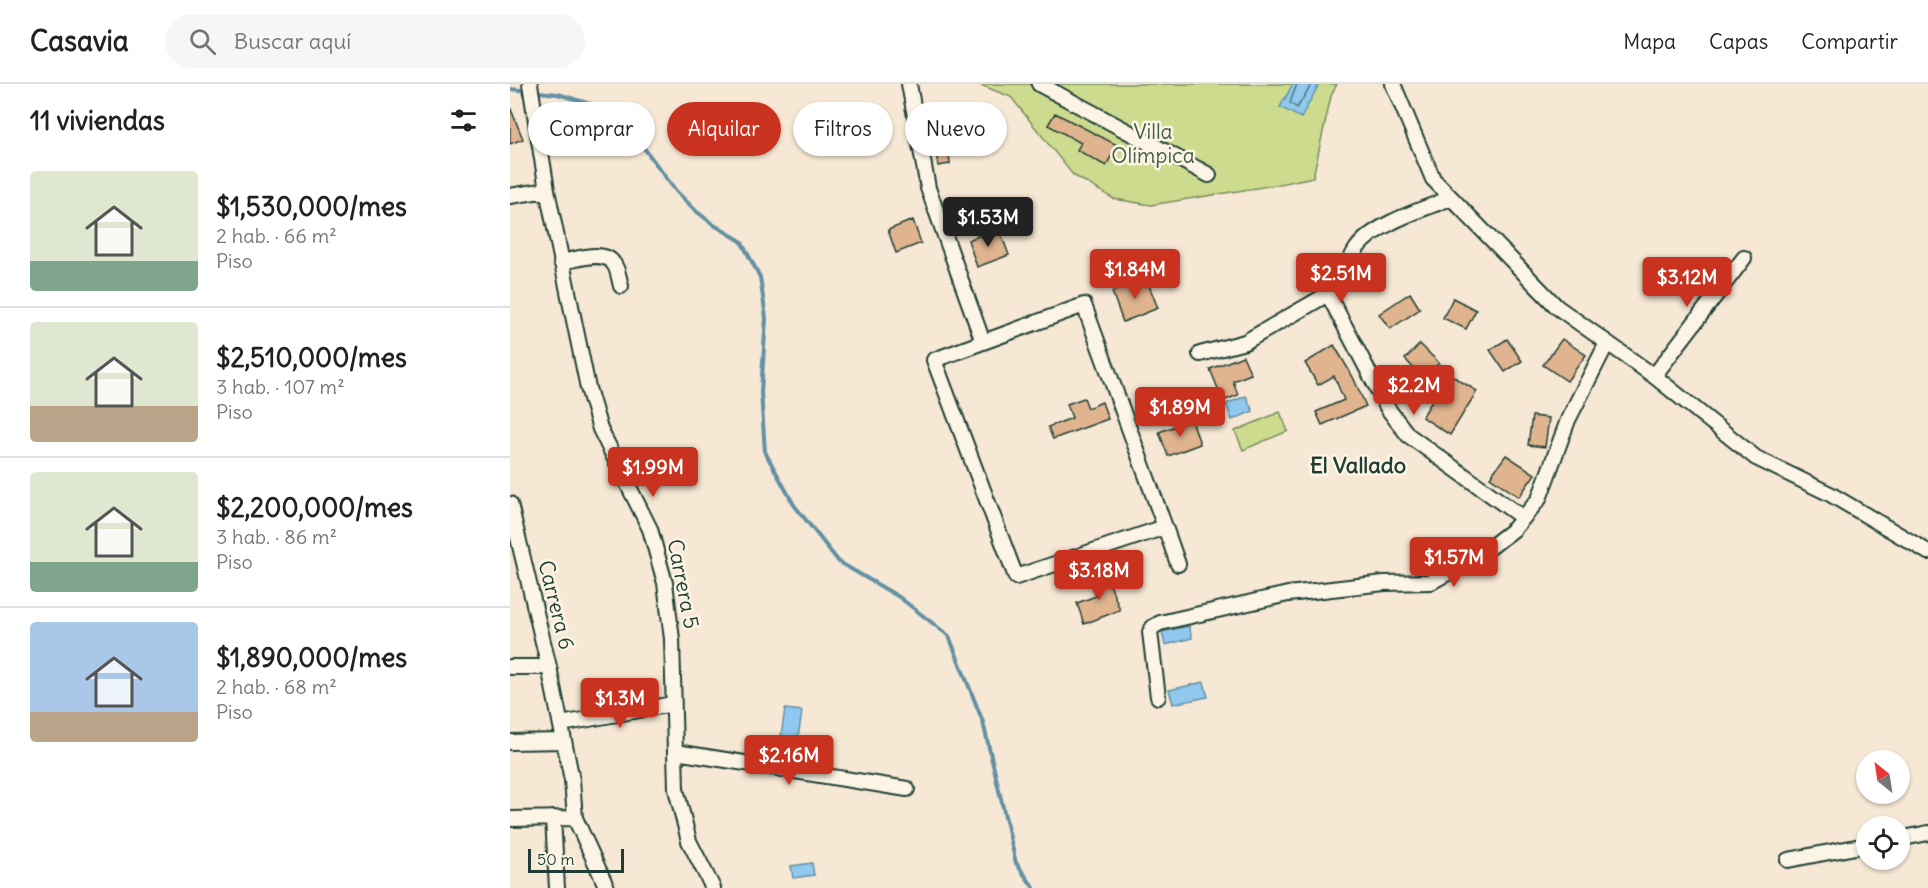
<!DOCTYPE html>
<html lang="es">
<meta charset="utf-8">
<style>
:root{--surface:#fff;--page:#f6f6f6;--text:#222;--muted:#767676;--line:#e0e0e0;--accent:#c8321e}
body{margin:0;font-family:Delius,sans-serif;background:var(--page);color:var(--text);height:100vh;display:flex;flex-direction:column;font-size:22px;white-space:nowrap}
*{box-sizing:border-box;margin:0}
p{font-size:20px;color:var(--muted)}
.icon{flex:none;width:33px;height:33px;fill:none;stroke:currentColor;stroke-width:2;stroke-linecap:round;stroke-linejoin:round}
.map{position:relative;flex:1;overflow:hidden}
.details{display:flex;flex-direction:column;background:var(--surface);width:510px}
.details>*{flex:none}
.hud{position:absolute;left:18px;top:18px;width:570px;height:54px;display:flex;gap:12px}
.needle{width:39px;rotate:330deg}
.buttons{position:absolute;left:1346px;top:666px;display:grid;gap:12px}
.buttons a{display:grid;place-items:center;width:54px;height:54px;border-radius:50%;background:var(--surface);box-shadow:0 2px 4px #0004;font-size:30px}
.scale{position:absolute;left:18px;bottom:15px;width:96px;box-sizing:border-box;padding-left:6px;border:3px solid #1f3d34;border-top:0;font-size:16px;line-height:21px;white-space:nowrap;color:#1f3d34;-webkit-text-stroke:4px #fcf5e5;paint-order:stroke}
.price{position:absolute;translate:-50% -51px;padding:0 14px;border-radius:6px;background:var(--accent);color:#fff;font-size:20px;line-height:39px;filter:drop-shadow(0 2px 3px #0008)}
.price::after{content:'';position:absolute;left:50%;top:36px;width:18px;height:14px;margin-left:-9px;background:inherit;clip-path:polygon(0 0,100% 0,50% 100%)}
.price.current{background:#222;color:#fff}
ul{padding:0;list-style:none}
li{display:flex;align-items:center;gap:18px;height:150px;padding:0 30px}
li+li{border-top:2px solid var(--line)}
li span{display:grid;place-items:center;flex:none;width:168px;height:120px;border-radius:6px;color:#555}
li>.icon{margin-inline-start:auto}
span .icon{width:72px;height:72px;fill:#fffc;stroke-width:1}
li b{font-size:26px}
h2{display:flex;justify-content:space-between;align-items:center;height:72px;padding:0 30px;font-size:26px}
.chip{padding:0 21px;border-radius:27px;background:var(--surface);box-shadow:0 2px 4px #0004;font-size:21px;line-height:54px}
.chip.current{background:var(--accent);color:#fff}
header{display:flex;align-items:center;gap:36px;box-sizing:border-box;height:84px;padding:0 30px;background:var(--surface);border-bottom:2px solid var(--line)}
header strong{font-size:28px}
nav{display:flex;gap:33px;margin-inline-start:auto;font-size:21px}
.search{width:420px;height:54px;background:var(--page);display:flex;align-items:center;gap:15px;box-sizing:border-box;padding:0 21px;border-radius:33px;color:var(--muted);font-size:22px}
main{display:flex;flex:1;min-height:0}
.map>svg:first-child{display:block}
.green{fill:#cddb8e;stroke:#768c61;stroke-width:1.5}
.water{fill:#90c8ef;stroke:#6390a4;stroke-width:1.5}
.lines{fill:none;stroke-linecap:round;stroke-linejoin:round}
.shore{stroke:#4c757f;stroke-width:1.5}
.stream{stroke:#6390a4;stroke-width:4}
.building{fill:#dfb48f;stroke:#1f3d34;stroke-width:1.5}
.minor-casing{stroke:#1f3d34;stroke-width:18}
.minor{stroke:#fcf5e5;stroke-width:14}
.labels{text-anchor:middle;stroke-width:5;stroke-linejoin:round;paint-order:stroke}
.park-label{font-size:21px;fill:#425d46;stroke:#fcf5e5}
.street-label{font-size:21px;fill:#1f3d34;stroke:#fcf5e5}
.neighbourhood-label{font-size:22px;font-weight:bold;fill:#1f3d34;stroke:#fcf5e5}
</style>
<header>
<strong>Casavia</strong>
<div class="search"><svg class="icon" aria-label="search" viewBox="0 0 24 24"><circle cx="10" cy="10" r="6"/><path d="M15 15l6 6"/></svg>Buscar aquí</div>
<nav><a>Mapa</a><a>Capas</a><a>Compartir</a></nav>
</header>
<main>
<section class="details">
<h2>11 viviendas<svg class="icon" aria-label="filters" viewBox="0 0 24 24"><path d="M4 7h16M4 17h16"/><circle cx="9" cy="7" r="2"/><circle cx="15" cy="17" r="2"/></svg></h2>
<ul>
<li><span style="background:linear-gradient(#dfe7d0 75%,#7fa58c 0)"><svg class="icon" aria-label="home" viewBox="0 0 24 24"><path d="M3 11l9-7 9 7M6 9v11h12V9"/></svg></span><div><b>$1,530,000/mes</b><p>2 hab. · 66 m²</p><p>Piso</p></div></li>
<li><span style="background:linear-gradient(#dfe7d0 70%,#b9a48a 0)"><svg class="icon" aria-label="home" viewBox="0 0 24 24"><path d="M3 11l9-7 9 7M6 9v11h12V9"/></svg></span><div><b>$2,510,000/mes</b><p>3 hab. · 107 m²</p><p>Piso</p></div></li>
<li><span style="background:linear-gradient(#dfe7d0 75%,#7fa58c 0)"><svg class="icon" aria-label="home" viewBox="0 0 24 24"><path d="M3 11l9-7 9 7M6 9v11h12V9"/></svg></span><div><b>$2,200,000/mes</b><p>3 hab. · 86 m²</p><p>Piso</p></div></li>
<li><span style="background:linear-gradient(#a9c7e8 75%,#b9a48a 0)"><svg class="icon" aria-label="home" viewBox="0 0 24 24"><path d="M3 11l9-7 9 7M6 9v11h12V9"/></svg></span><div><b>$1,890,000/mes</b><p>2 hab. · 68 m²</p><p>Piso</p></div></li>
</ul>
</section>
<div class="map">
<svg width="1418" height="804" viewBox="0 0 1418 804">
<rect width="100%" height="100%" fill="#f6e8d4"/>
<filter id="ink" filterUnits="userSpaceOnUse"><feTurbulence type="fractalNoise" baseFrequency=".0167" numOctaves="2"/><feDisplacementMap in="SourceGraphic" scale="12" xChannelSelector="R" yChannelSelector="G"/><feConvolveMatrix kernelMatrix="1 2 1 2 8 2 1 2 1" color-interpolation-filters="sRGB"/></filter>
<g filter="url(#ink)">
<path class="green" d="M468 0H827L821 12 803 93 765 101 641 121 604 115 563 91 501 13Z
M770 328 778 347 733 366 725 347Z"/>
<path class="water" d="M783 0H809L791 34 770 23Z
M623 174 627 185 606 192 602 181Z
M736 312 743 327 722 336 716 320Z
M679 542 682 554 655 561 652 548Z
M694 598 698 613 663 620 659 606Z
M275 625 292 627 288 654 271 652Z
M302 779 304 791 283 794 281 782Z"/>
<g class="lines">
<path class="shore" d="M787 0 780 19 787 24 802 0"/>
<path class="stream" d="M0 5 48 10 96 25 119 44 166 107 186 127 204 141 231 157 250 193 256 234 251 308 255 368 284 421 329 478 389 513 439 552 473 638 506 779 524 804"/>
</g>
<path class="building" d="M0 23 13 55 0 60Z
M545 29 607 61 596 82 567 66 571 59 538 41Z
M469 54 471 64 439 68 440 80 428 82 425 59Z
M403 136 411 159 386 169 378 146Z
M489 144 499 171 467 183 458 156Z
M636 194 648 224 613 238 602 208Z
M900 209 910 225 880 245 869 230Z
M943 214 966 226 956 245 933 234Z
M997 255 1012 277 995 288 980 266Z
M1052 255 1076 271 1057 297 1033 281Z
M910 260 929 279 913 294 895 275Z
M824 261 843 293 856 322 812 341 806 328 834 316 824 292 808 301 795 279Z
M733 272 741 290 723 297 728 311 713 317 700 285Z
M939 290 967 307 940 351 912 333Z
M574 314 578 324 592 318 598 335 543 355 538 343 562 334 557 320Z
M1022 332 1039 334 1035 363 1018 361Z
M682 336 690 360 658 372 649 348Z
M996 371 1025 390 1009 413 980 393Z
M596 490 610 526 574 540 567 519 586 512 580 496Z"/>
<g class="lines">
<g class="minor-casing">
<path id="minor" d="M20 0 37 106 78 304 90 345 140 445 155 499 162 555 166 705 179 757 203 804
M399 0 418 104 473 258
M529 0 699 91
M883 0 923 95 1047 223 1144 292 1246 374 1320 410 1418 468
M0 112 37 106
M51 178C65 176 94 165 103 179 108 184 109 195 111 202
M818 210 878 325 898 351 1013 434
M690 270 735 258 818 210C832 196 837 179 847 164 864 140 914 125 941 114
M1144 292 1234 174
M0 420 39 583 62 696 65 734 97 804
M655 443 506 493 424 276 574 221 655 443 668 480
M0 583H39
M648 613 640 548 643 543 650 539 778 510 874 499 921 498 969 472 1004 445 1029 415 1058 336 1097 259
M51 640 163 620
M0 658 54 657
M166 668 397 705
M43 734 47 804
M0 735 65 734
M1389 755 1418 749
M1278 776 1356 761"/>
</g>
<use href="#minor" class="minor"/>
</g>
</g>
<g class="labels">
<g class="park-label">
<text x="643" y="55">Villa<tspan x="643" dy="24">Olímpica</tspan></text>
</g>
<g class="street-label">
<text transform="translate(173 500) rotate(79)" y="7">Carrera 5</text>
<text transform="translate(46 521) rotate(76)" y="7">Carrera 6</text>
</g>
<g class="neighbourhood-label">
<text x="848" y="389">El Vallado</text>
</g>
</g>
</svg>
<div class="buttons">
<a><svg class="needle" viewBox="-14 -14 28 28"><path d="M0-13l5 13h-10z" fill="#e53935"/><path d="M0 13l5-13h-10z" fill="#767676"/></svg></a>
<a><svg class="icon" aria-label="locate" viewBox="0 0 24 24"><circle cx="12" cy="12" r="6"/><path d="M12 2v4M12 18v4M2 12h4M18 12h4"/></svg></a>
</div>
<div class="scale">50 m</div>
<b class="price current" style="left:478px;top:164px">$1.53M</b>
<b class="price" style="left:625px;top:216px">$1.84M</b>
<b class="price" style="left:831px;top:220px">$2.51M</b>
<b class="price" style="left:1177px;top:224px">$3.12M</b>
<b class="price" style="left:904px;top:332px">$2.2M</b>
<b class="price" style="left:670px;top:354px">$1.89M</b>
<b class="price" style="left:143px;top:414px">$1.99M</b>
<b class="price" style="left:944px;top:504px">$1.57M</b>
<b class="price" style="left:589px;top:517px">$3.18M</b>
<b class="price" style="left:110px;top:645px">$1.3M</b>
<b class="price" style="left:279px;top:702px">$2.16M</b>
<div class="hud">
<a class="chip">Comprar</a>
<a class="chip current">Alquilar</a>
<a class="chip">Filtros</a>
<a class="chip">Nuevo</a>
</div>
</div>
</main>
